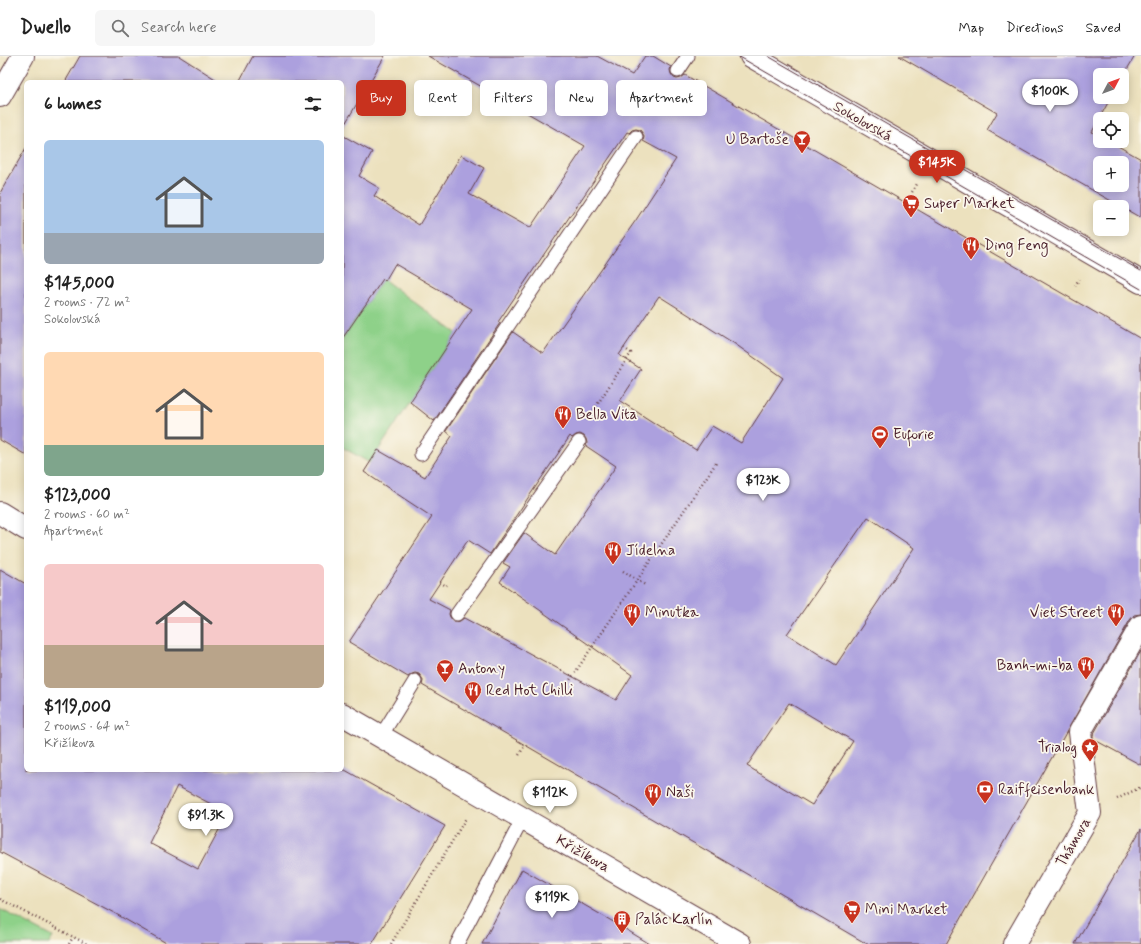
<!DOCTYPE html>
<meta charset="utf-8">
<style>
:root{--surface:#fff;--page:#f6f6f6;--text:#222;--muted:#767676;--line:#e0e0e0;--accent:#c8321e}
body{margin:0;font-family:Mynerve,sans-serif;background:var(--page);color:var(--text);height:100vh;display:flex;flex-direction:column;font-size:15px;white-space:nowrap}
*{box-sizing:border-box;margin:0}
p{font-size:13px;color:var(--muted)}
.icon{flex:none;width:22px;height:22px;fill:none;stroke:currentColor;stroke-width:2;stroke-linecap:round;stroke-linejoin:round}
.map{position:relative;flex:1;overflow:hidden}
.details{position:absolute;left:24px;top:24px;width:320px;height:692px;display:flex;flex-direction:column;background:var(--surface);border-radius:6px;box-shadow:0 2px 10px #0003}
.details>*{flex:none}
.banner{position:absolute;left:356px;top:24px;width:380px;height:36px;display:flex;gap:8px}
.needle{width:26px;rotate:49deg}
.tools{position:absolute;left:1093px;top:12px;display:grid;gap:8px}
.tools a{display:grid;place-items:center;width:36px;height:36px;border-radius:6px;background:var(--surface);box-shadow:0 2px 10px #0003;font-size:20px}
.price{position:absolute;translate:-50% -34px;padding:0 9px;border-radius:14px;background:#fff;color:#222;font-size:13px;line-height:26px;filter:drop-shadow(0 1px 2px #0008)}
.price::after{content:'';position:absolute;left:50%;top:24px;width:12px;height:9px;margin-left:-6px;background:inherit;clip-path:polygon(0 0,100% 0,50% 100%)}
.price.active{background:var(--accent);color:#fff}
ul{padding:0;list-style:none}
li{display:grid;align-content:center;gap:8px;height:212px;padding:0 20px}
li span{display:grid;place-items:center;height:124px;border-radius:6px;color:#555}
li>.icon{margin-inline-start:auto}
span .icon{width:72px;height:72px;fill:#fffc;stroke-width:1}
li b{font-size:17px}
h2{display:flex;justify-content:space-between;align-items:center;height:48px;padding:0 20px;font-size:17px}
.chip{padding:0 14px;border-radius:6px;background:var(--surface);box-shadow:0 2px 10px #0003;font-size:14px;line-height:36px}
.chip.active{background:var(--accent);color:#fff}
header{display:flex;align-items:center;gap:24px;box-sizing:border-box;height:56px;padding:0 20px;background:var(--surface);border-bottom:1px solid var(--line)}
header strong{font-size:19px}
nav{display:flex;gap:22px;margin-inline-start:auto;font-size:14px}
.search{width:280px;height:36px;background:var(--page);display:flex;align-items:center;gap:10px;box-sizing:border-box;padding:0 14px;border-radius:6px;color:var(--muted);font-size:15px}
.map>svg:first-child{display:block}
.green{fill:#8ed189;stroke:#6c785a}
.building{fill:#aca0de;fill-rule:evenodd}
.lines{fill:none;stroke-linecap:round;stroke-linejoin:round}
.lane-casing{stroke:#623c41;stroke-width:15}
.street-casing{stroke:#623c41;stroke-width:24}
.path{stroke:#623c41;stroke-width:2.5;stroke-dasharray:1 3;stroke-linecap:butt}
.lane{stroke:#fff;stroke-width:13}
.street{stroke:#fff;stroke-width:22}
.tram{stroke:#4a1f2b;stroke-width:1}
.path-bridge{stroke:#623c41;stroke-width:2.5;stroke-dasharray:1 3;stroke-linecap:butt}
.labels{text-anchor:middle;stroke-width:3.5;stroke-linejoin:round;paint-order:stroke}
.street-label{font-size:15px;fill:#4a1f2b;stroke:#fbf7ec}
.poi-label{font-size:15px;fill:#4a1f2b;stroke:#fbf7ec;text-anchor:start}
</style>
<header>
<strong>Dwello</strong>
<div class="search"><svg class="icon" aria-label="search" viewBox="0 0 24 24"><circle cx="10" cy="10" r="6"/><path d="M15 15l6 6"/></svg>Search here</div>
<nav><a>Map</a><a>Directions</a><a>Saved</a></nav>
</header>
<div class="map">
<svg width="1141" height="888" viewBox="0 0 1141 888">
<rect width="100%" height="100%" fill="#fbf7ec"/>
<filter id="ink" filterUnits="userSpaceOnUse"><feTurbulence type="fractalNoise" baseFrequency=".025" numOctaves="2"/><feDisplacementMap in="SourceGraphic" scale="8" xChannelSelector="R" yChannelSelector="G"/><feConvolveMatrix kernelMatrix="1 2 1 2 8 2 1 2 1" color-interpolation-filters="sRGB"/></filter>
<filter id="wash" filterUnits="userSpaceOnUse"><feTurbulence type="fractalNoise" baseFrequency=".012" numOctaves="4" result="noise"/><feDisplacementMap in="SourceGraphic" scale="16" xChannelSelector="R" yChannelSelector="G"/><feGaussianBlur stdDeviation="0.9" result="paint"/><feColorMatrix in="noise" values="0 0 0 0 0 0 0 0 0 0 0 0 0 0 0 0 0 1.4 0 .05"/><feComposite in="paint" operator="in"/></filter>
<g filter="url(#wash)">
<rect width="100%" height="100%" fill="#ece1be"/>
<path class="green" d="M383 223 456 277 370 407 342 391V283Z
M0 853 53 881 49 888H0Z"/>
<g id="blocks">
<path class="building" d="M80 0H179L220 26H65Z
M253 0H385L342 73V26H239Z
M428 0H597L632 19 645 0H653L671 11 670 14 671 18 674 22 677 23 681 22 685 19 1141 283V558L1134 559 1130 564 946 888H867L422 629 423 625 422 622 419 618 415 617 412 618 408 621 349 586 432 461 364 416 378 394 425 421 452 380 446 375 513 276 543 297 636 164 676 103 643 85 644 81 643 78 640 74 636 73 632 74 629 77 627 76 498 266 500 267 434 365 410 346 472 253 395 208 385 225 383 223 342 283V79L372 96 359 120 379 132 374 140 419 169 461 99 484 112 469 138 530 172 585 90ZM659 240 735 288 783 322 741 387 712 370 696 394 620 345 641 313 619 299ZM580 378 584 380 586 383 587 387 586 390 616 410 555 499 524 477 503 507 510 511 500 526 632 619 616 644 464 562 460 565 456 566 453 565 450 561 449 558 450 554 429 543 468 484 490 498 570 380 572 382 576 379ZM868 461 914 492 836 609 787 578ZM789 647 853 685 812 749 747 710Z
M899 0H1135L1122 22V19H1100V41H1111L1092 76 1100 80V85H1109L1141 103V162L987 74 997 57ZM1100 107H1122V129H1100Z
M26 92V399L0 384V137Z
M0 513 26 528V714H345L445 770 372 888H168L116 858 0 796ZM177 730 228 757 198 813 149 787Z
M1141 595V709L1093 683V679Z
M1141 773V888H1075Z
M522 813 617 868 650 888H482Z"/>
</g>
</g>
<g filter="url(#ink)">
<use href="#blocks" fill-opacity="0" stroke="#623c41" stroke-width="1"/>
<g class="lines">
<g class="lane-casing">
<path id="lane" d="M678 15 688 0
M421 398 636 81
M457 558 579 386
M381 680 415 625
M457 888 523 762"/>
</g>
<g class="street-casing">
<path id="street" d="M751 0 1141 226
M0 40 23 0
M0 457 26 473
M342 658 740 888
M1014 888 1090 757 1080 676 1141 570"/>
</g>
<path class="path" d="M912 136 917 128
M1075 230 1079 223
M587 364 631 297 624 292
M440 526 446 530 447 529
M568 627 716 407
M519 699 525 689
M1117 743 1141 731
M0 843 87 888
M69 888 73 881
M391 888 466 762"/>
<use href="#lane" class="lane"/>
<use href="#street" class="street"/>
<path class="tram" d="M738 0 1141 233
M768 0 1141 215"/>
<path class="path-bridge" d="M623 515 645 529"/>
</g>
</g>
<defs>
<g id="bar-pin" transform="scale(0.9)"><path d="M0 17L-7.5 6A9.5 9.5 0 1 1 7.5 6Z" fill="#c8321e" stroke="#fbf7ec"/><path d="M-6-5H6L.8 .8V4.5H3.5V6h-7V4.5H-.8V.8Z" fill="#fff"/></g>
<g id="supermarket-pin" transform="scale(0.9)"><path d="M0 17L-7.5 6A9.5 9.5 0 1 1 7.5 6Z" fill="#c8321e" stroke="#fbf7ec"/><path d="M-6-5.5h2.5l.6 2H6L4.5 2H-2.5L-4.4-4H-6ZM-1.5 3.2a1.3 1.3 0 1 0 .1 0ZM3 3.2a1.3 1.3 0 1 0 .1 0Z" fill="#fff"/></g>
<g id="restaurant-pin" transform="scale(0.9)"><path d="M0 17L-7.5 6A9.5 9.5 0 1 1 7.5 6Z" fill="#c8321e" stroke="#fbf7ec"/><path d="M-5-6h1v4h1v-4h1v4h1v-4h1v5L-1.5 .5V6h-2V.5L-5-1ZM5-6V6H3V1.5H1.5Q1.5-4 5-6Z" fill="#fff"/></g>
<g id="stadium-pin" transform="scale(0.9)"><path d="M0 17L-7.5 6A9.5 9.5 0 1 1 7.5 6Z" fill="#c8321e" stroke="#fbf7ec"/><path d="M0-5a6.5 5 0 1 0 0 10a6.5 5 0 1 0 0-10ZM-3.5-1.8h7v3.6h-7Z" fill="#fff"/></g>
<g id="sight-pin" transform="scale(0.9)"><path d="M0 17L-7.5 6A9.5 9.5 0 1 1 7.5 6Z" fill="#c8321e" stroke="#fbf7ec"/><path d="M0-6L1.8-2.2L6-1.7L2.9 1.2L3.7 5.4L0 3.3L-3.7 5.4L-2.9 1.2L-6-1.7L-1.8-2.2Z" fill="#fff"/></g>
<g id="bank-pin" transform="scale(0.9)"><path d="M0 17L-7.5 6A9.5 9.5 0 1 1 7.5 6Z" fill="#c8321e" stroke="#fbf7ec"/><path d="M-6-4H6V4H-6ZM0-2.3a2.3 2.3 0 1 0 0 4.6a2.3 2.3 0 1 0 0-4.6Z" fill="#fff"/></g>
<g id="building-pin" transform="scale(0.9)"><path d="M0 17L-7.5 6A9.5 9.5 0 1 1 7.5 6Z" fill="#c8321e" stroke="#fbf7ec"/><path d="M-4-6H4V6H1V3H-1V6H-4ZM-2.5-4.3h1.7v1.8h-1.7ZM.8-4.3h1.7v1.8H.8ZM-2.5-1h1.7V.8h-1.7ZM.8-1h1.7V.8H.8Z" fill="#fff"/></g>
</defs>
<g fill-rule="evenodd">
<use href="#bar-pin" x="802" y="83"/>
<use href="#supermarket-pin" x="911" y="147"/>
<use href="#restaurant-pin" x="971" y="189"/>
<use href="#restaurant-pin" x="563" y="358"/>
<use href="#stadium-pin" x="880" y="378"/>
<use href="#restaurant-pin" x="613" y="494"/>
<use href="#restaurant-pin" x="632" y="556"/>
<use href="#restaurant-pin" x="1116" y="556"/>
<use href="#restaurant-pin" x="1086" y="609"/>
<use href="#bar-pin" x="445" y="612"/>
<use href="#restaurant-pin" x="473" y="634"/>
<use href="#sight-pin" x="1090" y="691"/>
<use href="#bank-pin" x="985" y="733"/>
<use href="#restaurant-pin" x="653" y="736"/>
<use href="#supermarket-pin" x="852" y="853"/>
<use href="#building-pin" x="622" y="863"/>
</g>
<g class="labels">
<g class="street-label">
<text transform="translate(863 65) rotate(30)" y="5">Sokolovská</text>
<text transform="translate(1073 786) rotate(-60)" y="5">Thámova</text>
<text transform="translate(583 797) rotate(30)" y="5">Křižíkova</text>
</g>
<g class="poi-label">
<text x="789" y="88" text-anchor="end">U Bartoše</text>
<text x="924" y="152">Super Market</text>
<text x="984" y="194">Ding Feng</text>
<text x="576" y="363">Bella Vita</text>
<text x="893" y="383">Euforie</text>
<text x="626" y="499">Jídelna</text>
<text x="645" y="561">Minutka</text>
<text x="1103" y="561" text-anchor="end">Viet Street</text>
<text x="1073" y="614" text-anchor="end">Banh-mi-ba</text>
<text x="458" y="617">Antony</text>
<text x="486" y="639">Red Hot Chilli</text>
<text x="1077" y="696" text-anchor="end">Trialog</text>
<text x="998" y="738">Raiffeisenbank</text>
<text x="666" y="741">Naši</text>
<text x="865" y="858">Mini Market</text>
<text x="635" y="868">Palác Karlín</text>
</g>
</g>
</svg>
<div class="tools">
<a><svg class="needle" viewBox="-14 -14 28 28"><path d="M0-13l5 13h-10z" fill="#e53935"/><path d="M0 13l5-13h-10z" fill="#767676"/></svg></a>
<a><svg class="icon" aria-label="locate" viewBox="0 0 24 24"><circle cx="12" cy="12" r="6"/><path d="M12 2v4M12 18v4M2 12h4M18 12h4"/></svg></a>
<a>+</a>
<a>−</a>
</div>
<b class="price" style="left:1050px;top:57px">$100K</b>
<b class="price active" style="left:937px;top:128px">$145K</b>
<b class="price" style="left:763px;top:446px">$123K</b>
<b class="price" style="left:550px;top:758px">$112K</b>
<b class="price" style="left:206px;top:781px">$91.3K</b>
<b class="price" style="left:552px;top:863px">$119K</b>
<div class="banner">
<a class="chip active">Buy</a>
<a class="chip">Rent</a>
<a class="chip">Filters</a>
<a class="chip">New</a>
<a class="chip">Apartment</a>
</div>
<section class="details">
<h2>6 homes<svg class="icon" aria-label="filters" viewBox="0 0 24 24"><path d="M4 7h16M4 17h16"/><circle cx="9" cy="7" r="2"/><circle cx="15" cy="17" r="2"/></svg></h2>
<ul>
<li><span style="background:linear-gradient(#a9c7e8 75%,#9aa5b1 0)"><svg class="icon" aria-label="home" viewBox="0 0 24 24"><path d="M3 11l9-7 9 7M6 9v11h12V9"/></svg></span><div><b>$145,000</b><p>2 rooms · 72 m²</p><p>Sokolovská</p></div></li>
<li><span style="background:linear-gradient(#ffd9b3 75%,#7fa58c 0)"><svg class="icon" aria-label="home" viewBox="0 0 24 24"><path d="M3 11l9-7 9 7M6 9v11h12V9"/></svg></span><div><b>$123,000</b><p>2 rooms · 60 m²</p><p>Apartment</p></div></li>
<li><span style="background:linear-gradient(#f6c9c9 65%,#b9a48a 0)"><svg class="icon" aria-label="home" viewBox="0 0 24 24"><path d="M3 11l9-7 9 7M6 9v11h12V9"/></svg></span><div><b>$119,000</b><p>2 rooms · 64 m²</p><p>Křižíkova</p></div></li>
</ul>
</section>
</div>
